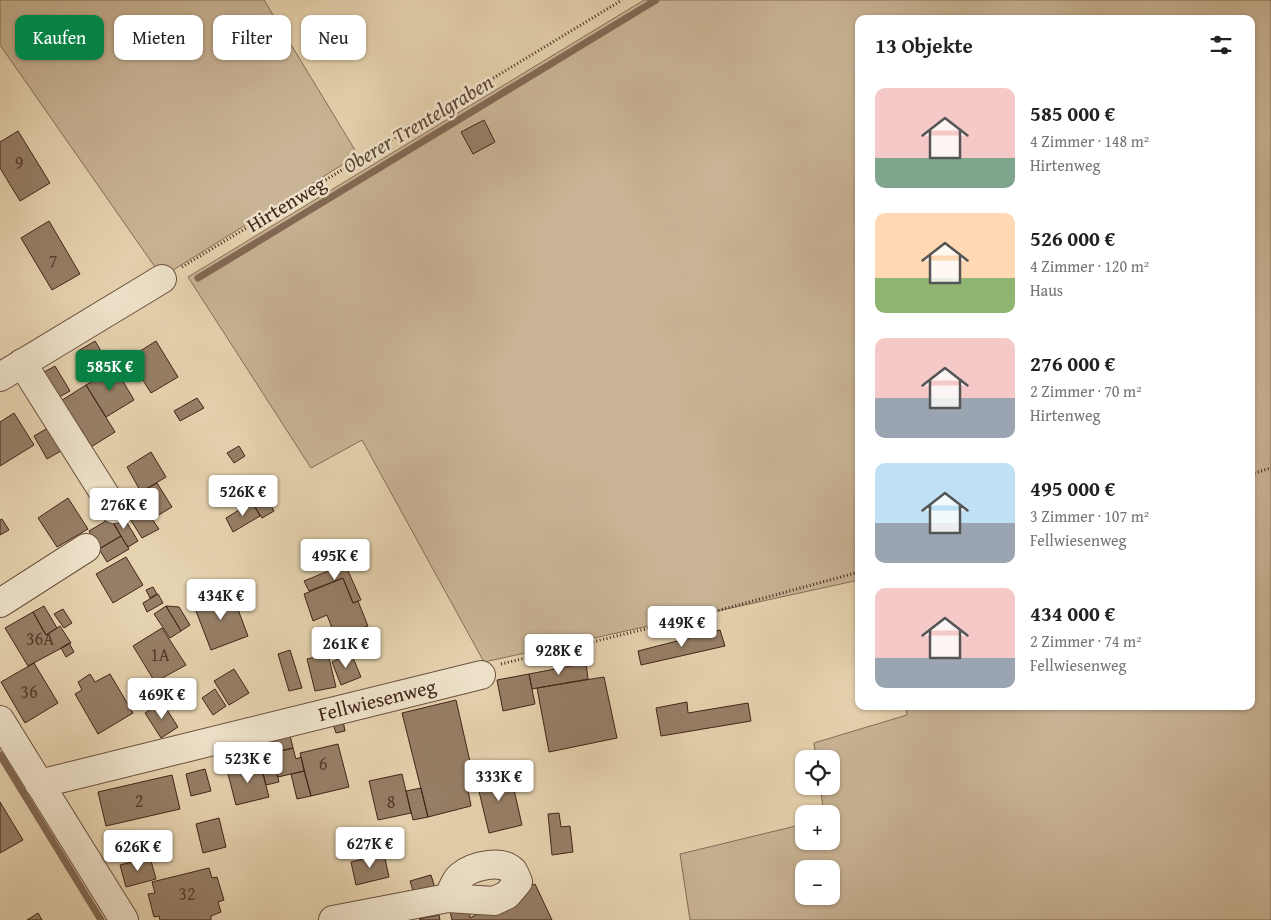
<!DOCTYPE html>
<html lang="de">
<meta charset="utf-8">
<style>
:root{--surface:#fff;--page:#f6f6f6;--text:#222;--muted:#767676;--accent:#0b8043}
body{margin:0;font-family:"Gentium Book Plus",serif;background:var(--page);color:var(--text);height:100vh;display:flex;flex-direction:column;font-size:19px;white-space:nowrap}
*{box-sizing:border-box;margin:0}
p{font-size:16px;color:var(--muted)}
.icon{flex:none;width:28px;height:28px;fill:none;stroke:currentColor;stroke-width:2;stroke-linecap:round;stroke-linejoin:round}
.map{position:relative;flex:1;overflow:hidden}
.details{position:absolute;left:855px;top:15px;width:400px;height:695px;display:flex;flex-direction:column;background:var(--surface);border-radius:10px;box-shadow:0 1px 4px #0004}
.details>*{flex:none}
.hud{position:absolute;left:15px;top:15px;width:475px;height:45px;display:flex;gap:10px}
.tools{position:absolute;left:795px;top:750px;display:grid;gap:10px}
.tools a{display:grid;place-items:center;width:45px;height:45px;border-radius:10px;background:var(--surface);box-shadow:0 1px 4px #0004;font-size:25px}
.price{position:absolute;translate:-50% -42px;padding:0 11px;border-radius:5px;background:#fff;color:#222;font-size:16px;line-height:32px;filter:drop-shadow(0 1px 2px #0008)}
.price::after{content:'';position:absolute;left:50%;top:30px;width:15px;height:11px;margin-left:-8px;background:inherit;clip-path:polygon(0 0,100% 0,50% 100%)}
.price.selected{background:var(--accent);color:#fff}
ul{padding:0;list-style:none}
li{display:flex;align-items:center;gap:15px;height:125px;padding:0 20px}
li span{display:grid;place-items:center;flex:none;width:140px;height:100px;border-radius:10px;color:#555}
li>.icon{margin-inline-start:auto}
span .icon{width:60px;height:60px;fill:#fffc;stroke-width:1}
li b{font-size:21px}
h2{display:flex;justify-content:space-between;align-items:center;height:60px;padding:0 20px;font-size:21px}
.tag{padding:0 18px;border-radius:10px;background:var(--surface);box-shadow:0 1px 4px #0004;font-size:18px;line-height:45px}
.tag.selected{background:var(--accent);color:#fff}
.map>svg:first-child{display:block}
.green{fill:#c9b495;stroke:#856c57;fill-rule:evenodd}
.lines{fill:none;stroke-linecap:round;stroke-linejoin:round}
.stream{stroke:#826954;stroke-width:7}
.building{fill:#967e66;stroke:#412419}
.minor-casing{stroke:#6a503e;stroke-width:30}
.path{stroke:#412419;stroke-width:3;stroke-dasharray:1 2.5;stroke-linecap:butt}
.minor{stroke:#eee2ca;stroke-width:28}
.labels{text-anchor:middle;stroke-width:5;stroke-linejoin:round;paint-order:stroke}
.number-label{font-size:18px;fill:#563a2c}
.street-label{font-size:20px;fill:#412419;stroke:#eee2ca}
.water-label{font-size:21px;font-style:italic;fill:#614636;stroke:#eee2ca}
</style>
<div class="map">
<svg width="1271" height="920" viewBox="0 0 1271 920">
<rect width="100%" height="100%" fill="#e5d2ae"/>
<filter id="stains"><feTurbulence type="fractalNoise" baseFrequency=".004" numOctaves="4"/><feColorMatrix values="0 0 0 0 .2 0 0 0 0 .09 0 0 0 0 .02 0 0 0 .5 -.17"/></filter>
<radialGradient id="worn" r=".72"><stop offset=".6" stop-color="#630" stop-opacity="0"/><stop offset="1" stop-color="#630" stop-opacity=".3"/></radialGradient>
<path class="green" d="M0 0H264L358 155 162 277 0 45Z
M644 0H1271V920H690L680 854 804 824V841H831V814H824L820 786H831V759H816L814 743 907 715 906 706H1251V19H859V580L484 662 362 440 311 468 188 277ZM804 869H831V896H804Z"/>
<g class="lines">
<path class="stream" d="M198 278 656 0
M0 755 101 920"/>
</g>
<path class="building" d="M484 120 495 142 473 154 461 132Z
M18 131 50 183 20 201 0 168V142Z
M49 221 80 274 52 290 21 238Z
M95 341 110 366 94 376 78 351Z
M156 341 178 377 151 393 129 358Z
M55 366 70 391 52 401 37 376Z
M115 368 134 400 106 417 86 385Z
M86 385 115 432 91 447 81 429 75 433 56 404Z
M197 398 204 408 180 421 174 411Z
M14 413 34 445 0 466V422Z
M53 425 66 448 47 459 34 436Z
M239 446 245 456 234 463 227 453Z
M151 452 166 477 141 492 127 467Z
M157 483 172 507 152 519 159 529 142 538 120 503Z
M266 497 274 511 262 518 253 504Z
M68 498 88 529 57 547 38 518Z
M252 502 260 516 233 532 226 518Z
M121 513 138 541 128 547 111 520Z
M111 518 121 536 99 549 89 531Z
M2 519 9 530 0 535V520Z
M121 536 129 549 107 562 99 549Z
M126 557 143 585 113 603 96 574Z
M345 564 361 600 353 603 343 578 309 591 304 581Z
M343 578 353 603 358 601 368 626 364 627 368 638 340 649 327 615 313 621 304 594Z
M153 587 157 594 150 598 146 590Z
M231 591 248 636 211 650 194 606Z
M158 594 163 603 147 612 143 603Z
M44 606 57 628 46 635 33 612Z
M166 606 181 631 170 638 154 614Z
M166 606 179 607 190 625 181 631Z
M63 609 72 623 64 628 54 614Z
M33 612 46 635 60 626 71 643 28 666 5 628Z
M162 628 186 665 155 682 133 646Z
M720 630 725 646 641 665 638 651Z
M69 643 74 652 66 657 61 648Z
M290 650 302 688 289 691 278 654Z
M351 653 361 677 341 685 332 662Z
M328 654 336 687 315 691 307 659Z
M34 663 58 703 25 723 1 682Z
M586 663 588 679 532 689 529 674Z
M234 669 249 693 229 705 214 681Z
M90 674 95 682 110 674 133 713 98 734 75 694 82 690 78 682Z
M529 674 535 704 503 711 497 680Z
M604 677 617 738 549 752 537 688Z
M215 689 226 706 213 715 202 698Z
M456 700 476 788 468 790 471 806 428 817 402 713Z
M162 702 178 727 161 738 145 713Z
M687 702 688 713 748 703 751 721 661 736 656 708Z
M343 721 345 731 336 733 333 724Z
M289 731 293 748 272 753 267 736Z
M338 744 349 787 311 796 300 753Z
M293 748 296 759 301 757 304 771 278 777 272 753Z
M272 755 279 782 266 785 259 757Z
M260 763 269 797 236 805 227 770Z
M205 769 211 791 191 796 186 774Z
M304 771 311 796 297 799 291 774Z
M510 772 522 825 489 833 476 779Z
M402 774 411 813 378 820 369 781Z
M172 775 180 809 106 826 98 792Z
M421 788 428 817 413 820 406 791Z
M0 802 23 840 0 853Z
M559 813 561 827 570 826 573 852 552 855 548 814Z
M219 818 226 847 203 853 196 824Z
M384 854 389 877 356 885 351 862Z
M150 857 156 879 126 887 120 865Z
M209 868 212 878 217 877 224 900 218 902 221 912 211 916V920H160L159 916 154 917 148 894 155 893 152 882Z
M431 875 435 888 414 894 410 881Z
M535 884 552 920H452L449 907 469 905 470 918Z
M38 913 42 920H27Z
M439 915 440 920H420L419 919Z"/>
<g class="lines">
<g class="minor-casing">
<path id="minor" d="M22 363 114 509
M0 377 162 279
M0 603 86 548
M0 720 124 920
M39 784 481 675
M333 920 448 898 494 901 507 895 518 882C517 879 515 874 513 871 502 859 473 866 462 875 455 879 452 891 448 898"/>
</g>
<path class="path" d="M182 267 622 0
M1251 474 1271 468
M501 664 687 619 859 572"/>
<use href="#minor" class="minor"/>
</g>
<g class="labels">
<g class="number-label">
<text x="19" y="169">9</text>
<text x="53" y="267">7</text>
<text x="40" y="645">36A</text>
<text x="160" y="661">1A</text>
<text x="29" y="698">36</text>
<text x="323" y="770">6</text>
<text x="139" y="807">2</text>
<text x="391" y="808">8</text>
<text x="187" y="900">32</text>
</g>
<g class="street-label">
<text transform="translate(286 204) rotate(-31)" y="7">Hirtenweg</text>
<text transform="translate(377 700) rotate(-14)" y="7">Fellwiesenweg</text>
</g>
<g class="water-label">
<text transform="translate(418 124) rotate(-31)" y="7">Oberer Trentelgraben</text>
</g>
</g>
<rect width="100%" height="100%" filter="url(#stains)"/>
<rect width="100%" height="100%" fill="url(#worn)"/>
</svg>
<div class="tools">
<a><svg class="icon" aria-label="locate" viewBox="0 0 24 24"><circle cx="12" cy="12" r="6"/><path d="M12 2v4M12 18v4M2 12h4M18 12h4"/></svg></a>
<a>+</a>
<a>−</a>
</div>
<b class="price selected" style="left:110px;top:392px">585K €</b>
<b class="price" style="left:243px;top:517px">526K €</b>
<b class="price" style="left:124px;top:530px">276K €</b>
<b class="price" style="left:335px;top:581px">495K €</b>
<b class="price" style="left:221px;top:621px">434K €</b>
<b class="price" style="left:682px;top:648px">449K €</b>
<b class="price" style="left:346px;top:669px">261K €</b>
<b class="price" style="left:559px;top:676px">928K €</b>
<b class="price" style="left:162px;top:720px">469K €</b>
<b class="price" style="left:248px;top:784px">523K €</b>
<b class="price" style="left:499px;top:802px">333K €</b>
<b class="price" style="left:370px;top:869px">627K €</b>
<b class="price" style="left:138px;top:872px">626K €</b>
<div class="hud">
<a class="tag selected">Kaufen</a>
<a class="tag">Mieten</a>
<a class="tag">Filter</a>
<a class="tag">Neu</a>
</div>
<section class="details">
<h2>13 Objekte<svg class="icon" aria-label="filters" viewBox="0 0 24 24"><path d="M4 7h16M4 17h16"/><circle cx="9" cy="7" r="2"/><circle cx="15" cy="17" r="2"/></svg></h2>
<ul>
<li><span style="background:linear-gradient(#f6c9c9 70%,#7fa58c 0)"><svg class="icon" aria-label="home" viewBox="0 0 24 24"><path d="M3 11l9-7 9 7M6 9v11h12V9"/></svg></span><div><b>585 000 €</b><p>4 Zimmer · 148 m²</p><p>Hirtenweg</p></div></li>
<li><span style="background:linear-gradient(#ffd9b3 65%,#8fb573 0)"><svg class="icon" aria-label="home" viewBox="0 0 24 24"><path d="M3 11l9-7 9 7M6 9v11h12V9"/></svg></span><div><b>526 000 €</b><p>4 Zimmer · 120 m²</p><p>Haus</p></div></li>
<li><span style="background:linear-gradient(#f6c9c9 60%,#9aa5b1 0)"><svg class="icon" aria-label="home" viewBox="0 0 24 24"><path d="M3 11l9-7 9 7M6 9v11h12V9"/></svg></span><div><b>276 000 €</b><p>2 Zimmer · 70 m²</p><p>Hirtenweg</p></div></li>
<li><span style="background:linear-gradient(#bfe0f5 60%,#9aa5b1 0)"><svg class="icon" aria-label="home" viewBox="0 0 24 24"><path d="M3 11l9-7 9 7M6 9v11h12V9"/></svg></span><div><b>495 000 €</b><p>3 Zimmer · 107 m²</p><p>Fellwiesenweg</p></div></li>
<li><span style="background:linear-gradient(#f6c9c9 70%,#9aa5b1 0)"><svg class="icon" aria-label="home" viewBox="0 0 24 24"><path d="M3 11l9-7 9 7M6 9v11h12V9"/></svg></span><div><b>434 000 €</b><p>2 Zimmer · 74 m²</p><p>Fellwiesenweg</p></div></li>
</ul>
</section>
</div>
